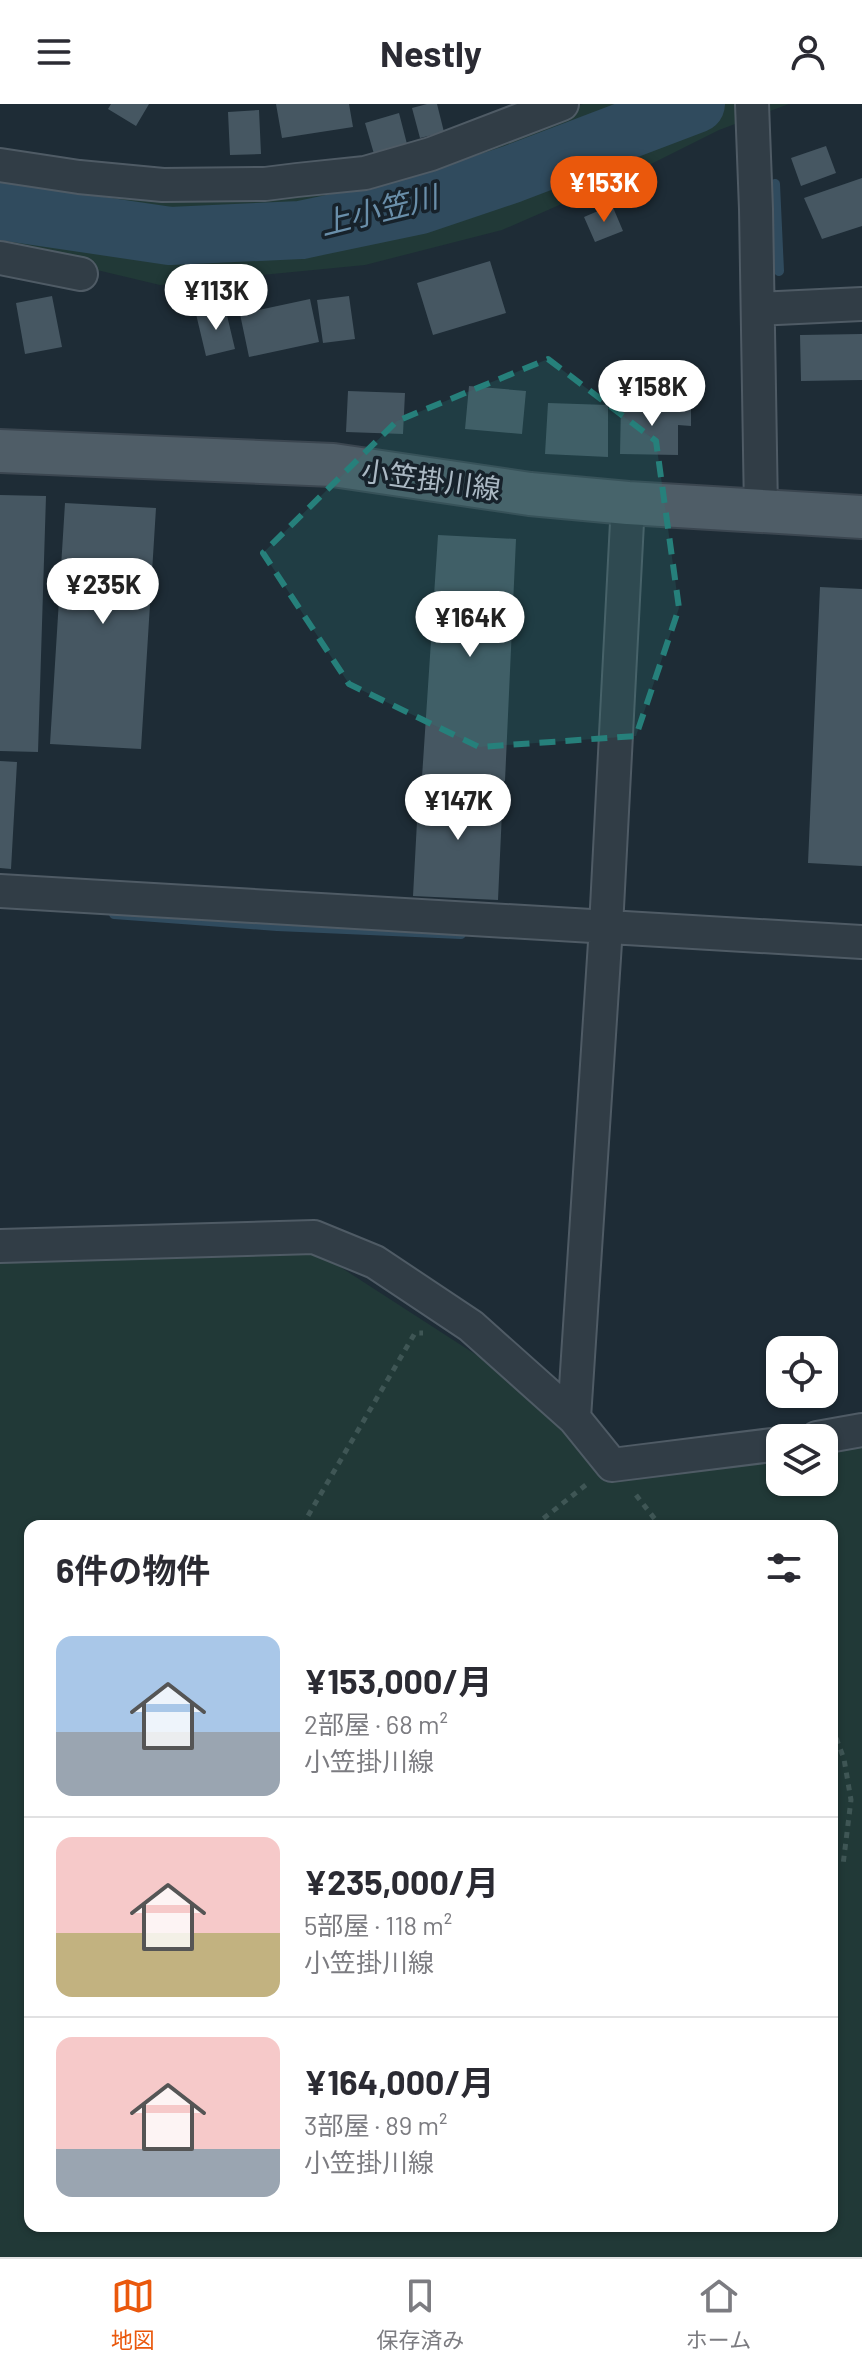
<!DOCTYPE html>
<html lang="ja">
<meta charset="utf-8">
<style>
:root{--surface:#fff;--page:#f2f2f3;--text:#2b2b33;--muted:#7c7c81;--line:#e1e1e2;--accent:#ea580c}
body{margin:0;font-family:Barlow,"Noto Sans JP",sans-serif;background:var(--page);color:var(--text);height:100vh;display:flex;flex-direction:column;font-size:30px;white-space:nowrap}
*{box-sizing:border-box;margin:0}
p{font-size:26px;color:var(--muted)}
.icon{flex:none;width:44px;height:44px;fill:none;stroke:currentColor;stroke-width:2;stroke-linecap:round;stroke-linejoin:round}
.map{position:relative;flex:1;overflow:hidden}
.sheet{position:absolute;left:24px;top:1416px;width:814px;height:712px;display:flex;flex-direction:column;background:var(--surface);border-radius:16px;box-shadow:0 2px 6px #0004}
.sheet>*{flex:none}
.tools{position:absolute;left:766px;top:1232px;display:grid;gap:16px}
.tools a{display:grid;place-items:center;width:72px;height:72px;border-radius:16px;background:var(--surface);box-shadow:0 2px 6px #0004;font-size:40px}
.price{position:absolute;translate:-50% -68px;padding:0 18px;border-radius:28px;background:#fff;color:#222;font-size:26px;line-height:52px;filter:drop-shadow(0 2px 4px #0008)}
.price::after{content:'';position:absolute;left:50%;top:48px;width:24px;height:18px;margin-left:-12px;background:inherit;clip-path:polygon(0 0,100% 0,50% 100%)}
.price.current{background:var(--accent);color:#fff}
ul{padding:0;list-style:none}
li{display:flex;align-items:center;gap:24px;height:200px;padding:0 32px}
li+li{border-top:2px solid var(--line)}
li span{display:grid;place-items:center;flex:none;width:224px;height:160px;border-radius:16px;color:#555}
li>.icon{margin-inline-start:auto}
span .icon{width:96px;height:96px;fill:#fffc;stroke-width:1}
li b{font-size:34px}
h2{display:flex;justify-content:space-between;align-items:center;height:96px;padding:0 32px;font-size:34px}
header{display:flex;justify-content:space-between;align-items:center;height:104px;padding:0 32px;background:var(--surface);font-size:36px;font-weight:700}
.tab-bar{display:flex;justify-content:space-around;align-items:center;height:112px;border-top:2px solid var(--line);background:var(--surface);font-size:22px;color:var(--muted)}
.tab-bar a{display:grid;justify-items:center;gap:4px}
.tab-bar .current{color:var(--accent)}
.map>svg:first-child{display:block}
.green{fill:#213937;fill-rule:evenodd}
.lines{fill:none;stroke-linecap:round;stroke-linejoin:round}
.stream{stroke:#304b5e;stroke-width:10}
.river{stroke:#304b5e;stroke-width:58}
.building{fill:#465762}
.minor-casing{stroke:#4f5b65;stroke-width:36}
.major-casing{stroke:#3b4650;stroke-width:46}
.path{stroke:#3f5655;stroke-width:5;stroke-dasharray:6 6;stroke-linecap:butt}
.minor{stroke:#313d46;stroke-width:32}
.major{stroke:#4f5d67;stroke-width:42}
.marked{fill:#26807b;fill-opacity:0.2;stroke:#26807b;stroke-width:6;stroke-dasharray:16 10;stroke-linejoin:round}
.labels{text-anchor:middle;stroke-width:7;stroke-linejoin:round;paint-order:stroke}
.street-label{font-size:28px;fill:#abb9c4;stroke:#17222b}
.water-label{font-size:30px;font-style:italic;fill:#6a8faa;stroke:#17222b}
</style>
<header><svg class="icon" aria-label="menu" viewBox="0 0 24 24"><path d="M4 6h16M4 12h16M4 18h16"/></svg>Nestly<svg class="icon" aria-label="person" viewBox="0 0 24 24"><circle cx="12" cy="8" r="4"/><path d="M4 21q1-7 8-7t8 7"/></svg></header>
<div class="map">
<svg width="862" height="2153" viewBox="0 0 862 2153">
<rect width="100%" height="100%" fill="#1e2c36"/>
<path class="green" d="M583 0H789L719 26 637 67 502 126 365 161 160 181 0 143V73L391 62Z
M314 1146 574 1314 611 1377 716 1359 780 1342V1378H824V1337L862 1333V2153H0V1154ZM30 1422H832V2122H30Z"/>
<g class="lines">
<path class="stream" d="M775 80 779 167
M114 810 277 822 461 830"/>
<path class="river" d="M0 107 170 132 301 126 420 101 512 70 696 0"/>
</g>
<path class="building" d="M111 0H149L136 22 108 5Z
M276 0H349L353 23 282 34Z
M427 0H437L444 28 420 34 412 4Z
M259 6 261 50 230 51 228 8Z
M399 9 407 40 374 50 365 19Z
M826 42 836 69 801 82 791 54Z
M862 74V122L822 135 804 94Z
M612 101 623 127 595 138 584 113Z
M490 157 506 209 433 231 417 179Z
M52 192 62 243 25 250 16 199Z
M349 192 355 235 323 239 317 196Z
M310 195 319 238 249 253 240 210Z
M225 203 235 245 206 252 196 210Z
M862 230V276L801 277 800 231Z
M469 282 526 287 522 330 465 325Z
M348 287 405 289 403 330 346 328Z
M621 298 691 300V322L678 321V351L620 350Z
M548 299 608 301V353L545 350Z
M0 391 46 392 38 648 0 647Z
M65 399 156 404 141 645 50 640Z
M438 431 516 435 505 677 422 673Z
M820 483 862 485V762L808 759Z
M0 657 17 658 11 765 0 764Z
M419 680 503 685 498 796 413 792Z"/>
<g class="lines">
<g class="minor-casing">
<path id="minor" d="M752 0 756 105 761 407
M0 61 79 73 163 81 265 80 297 76 365 69 431 50 562 0
M0 154 81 170
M758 205 862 200
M0 787 862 838
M0 1142 314 1133 375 1158 471 1222 574 1314 612 1361 780 1340
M574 1314 606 823 628 399
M817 1334 862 1326"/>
</g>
<g class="major-casing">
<path id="major" d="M0 347 333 361 530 390 628 399 862 413"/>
</g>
<path class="path" d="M636 1391 658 1419 665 1422
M302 1422 415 1229H423
M534 1422 587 1380
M832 1623 844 1655 851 1696 843 1761"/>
<use href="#minor" class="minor"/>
<use href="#major" class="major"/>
</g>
<path class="marked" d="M548 255 656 337 679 504 636 632 479 643 349 580 263 449 397 317Z"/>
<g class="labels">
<g class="street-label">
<text transform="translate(431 376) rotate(8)" y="10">小笠掛川線</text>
</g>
<g class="water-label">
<text transform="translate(379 107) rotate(-14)" y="10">上小笠川</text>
</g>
</g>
</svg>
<div class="tools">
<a><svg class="icon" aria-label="locate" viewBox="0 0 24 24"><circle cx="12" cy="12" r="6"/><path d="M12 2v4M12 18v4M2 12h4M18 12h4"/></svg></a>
<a><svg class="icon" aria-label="layers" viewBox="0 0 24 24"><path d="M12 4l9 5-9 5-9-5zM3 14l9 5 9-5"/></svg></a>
</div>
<b class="price current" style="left:604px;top:120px">¥153K</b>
<b class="price" style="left:216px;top:228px">¥113K</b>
<b class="price" style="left:652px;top:324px">¥158K</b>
<b class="price" style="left:103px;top:522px">¥235K</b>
<b class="price" style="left:470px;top:555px">¥164K</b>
<b class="price" style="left:458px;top:738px">¥147K</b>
<section class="sheet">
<h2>6件の物件<svg class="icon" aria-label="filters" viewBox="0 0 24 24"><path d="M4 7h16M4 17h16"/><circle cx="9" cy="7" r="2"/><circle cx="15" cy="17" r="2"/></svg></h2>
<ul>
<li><span style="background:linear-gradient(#a9c7e8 60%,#9aa5b1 0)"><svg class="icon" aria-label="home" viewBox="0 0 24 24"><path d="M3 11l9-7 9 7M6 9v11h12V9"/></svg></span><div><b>¥153,000/月</b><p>2部屋 · 68 m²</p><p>小笠掛川線</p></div></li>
<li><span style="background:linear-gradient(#f6c9c9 60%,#c2b280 0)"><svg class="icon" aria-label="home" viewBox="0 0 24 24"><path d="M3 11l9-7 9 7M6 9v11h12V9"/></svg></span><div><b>¥235,000/月</b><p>5部屋 · 118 m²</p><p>小笠掛川線</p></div></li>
<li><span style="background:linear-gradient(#f6c9c9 70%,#9aa5b1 0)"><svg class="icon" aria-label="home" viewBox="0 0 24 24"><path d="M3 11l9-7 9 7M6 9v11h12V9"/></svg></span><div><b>¥164,000/月</b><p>3部屋 · 89 m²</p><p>小笠掛川線</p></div></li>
</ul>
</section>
</div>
<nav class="tab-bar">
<a class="current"><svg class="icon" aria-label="map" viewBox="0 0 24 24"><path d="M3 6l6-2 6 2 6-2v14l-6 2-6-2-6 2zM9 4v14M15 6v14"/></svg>地図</a>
<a><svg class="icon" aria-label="saved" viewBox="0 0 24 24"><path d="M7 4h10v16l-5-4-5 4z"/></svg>保存済み</a>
<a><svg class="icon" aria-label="home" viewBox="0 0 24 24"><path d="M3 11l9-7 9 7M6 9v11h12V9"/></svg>ホーム</a>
</nav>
